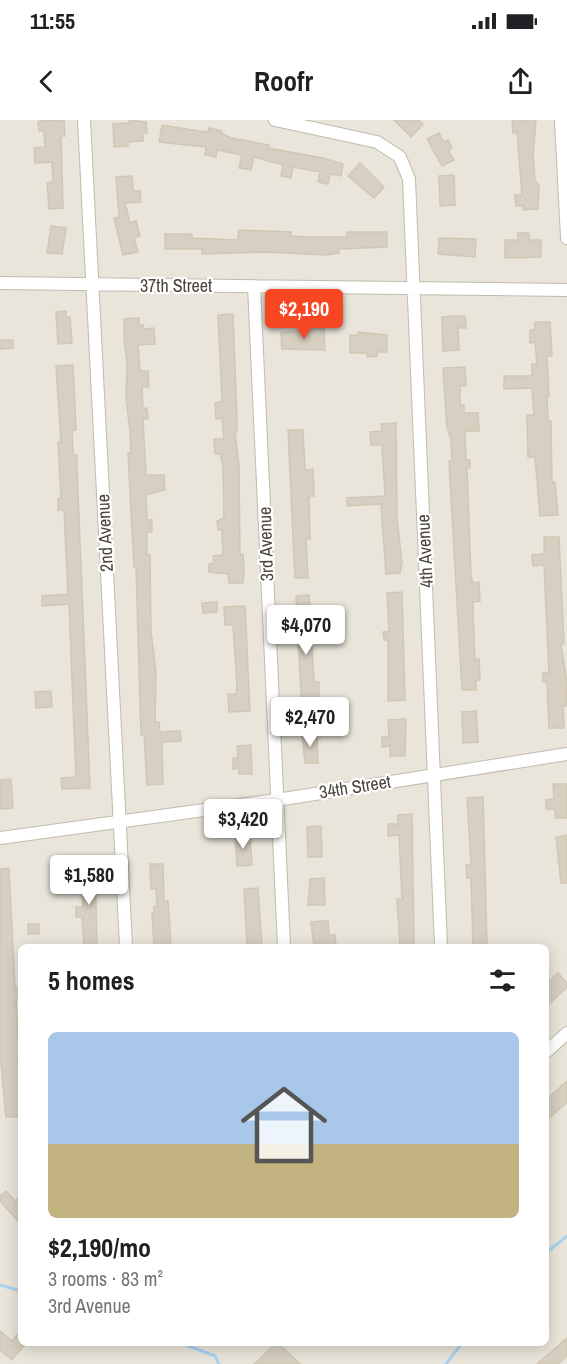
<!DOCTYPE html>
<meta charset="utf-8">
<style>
:root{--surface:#fff;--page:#f2f2f2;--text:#202124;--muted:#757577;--line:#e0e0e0;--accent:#f74622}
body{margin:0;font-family:"Archivo Narrow",sans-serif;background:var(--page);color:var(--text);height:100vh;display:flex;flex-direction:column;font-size:22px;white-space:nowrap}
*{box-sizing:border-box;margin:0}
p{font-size:20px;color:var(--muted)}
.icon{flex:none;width:33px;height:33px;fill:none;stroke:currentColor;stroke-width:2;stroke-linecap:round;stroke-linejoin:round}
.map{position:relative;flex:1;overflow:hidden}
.side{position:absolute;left:18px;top:824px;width:531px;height:402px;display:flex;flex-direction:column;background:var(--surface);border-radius:9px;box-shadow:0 3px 15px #0003}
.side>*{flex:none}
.price{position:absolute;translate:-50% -51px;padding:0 14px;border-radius:6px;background:#fff;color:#222;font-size:20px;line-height:39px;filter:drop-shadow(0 2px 3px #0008)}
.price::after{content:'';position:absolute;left:50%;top:36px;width:18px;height:14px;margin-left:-9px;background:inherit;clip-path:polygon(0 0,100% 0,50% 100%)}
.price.on{background:var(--accent);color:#fff}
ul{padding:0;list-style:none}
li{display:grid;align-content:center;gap:12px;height:318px;padding:0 30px}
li+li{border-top:2px solid var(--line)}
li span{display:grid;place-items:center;height:186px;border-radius:9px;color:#555}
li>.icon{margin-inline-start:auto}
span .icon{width:108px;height:108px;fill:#fffc;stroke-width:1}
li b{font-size:26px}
h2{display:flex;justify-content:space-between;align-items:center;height:72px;padding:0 30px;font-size:26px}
.status{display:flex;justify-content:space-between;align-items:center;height:42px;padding:0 30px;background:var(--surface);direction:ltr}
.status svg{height:16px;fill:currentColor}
header{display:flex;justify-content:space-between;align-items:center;height:78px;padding:0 30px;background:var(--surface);font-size:27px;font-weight:700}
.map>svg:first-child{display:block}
.residential{fill:#e9e5da;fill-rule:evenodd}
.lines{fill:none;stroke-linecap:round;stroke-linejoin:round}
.stream{stroke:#aad2f0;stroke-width:3}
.building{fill:#d7cfc1;stroke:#d2c7b4;stroke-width:1.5}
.minor-casing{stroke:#c1bbae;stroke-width:14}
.minor{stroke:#fff;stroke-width:12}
.labels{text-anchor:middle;stroke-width:4.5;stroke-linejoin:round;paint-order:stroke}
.street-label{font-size:18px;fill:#4a4439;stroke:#fff}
</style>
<div class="status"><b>11:55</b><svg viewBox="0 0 49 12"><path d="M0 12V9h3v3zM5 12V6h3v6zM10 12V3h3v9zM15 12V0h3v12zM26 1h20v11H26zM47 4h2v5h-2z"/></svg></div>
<header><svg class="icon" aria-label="back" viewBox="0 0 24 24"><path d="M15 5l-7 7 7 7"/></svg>Roofr<svg class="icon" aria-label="share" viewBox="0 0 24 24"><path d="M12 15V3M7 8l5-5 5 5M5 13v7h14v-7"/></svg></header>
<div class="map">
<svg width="567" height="1244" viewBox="0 0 567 1244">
<rect width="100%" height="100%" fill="#f6f3ec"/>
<path class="residential" d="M0 0H567V1244H0ZM21 826H546V1222H21Z"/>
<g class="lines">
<path class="stream" d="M546 1133 567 1116
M0 1165 21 1171
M178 1222 215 1236 219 1244
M446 1244 463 1222"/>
</g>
<path class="building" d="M43 0 64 1 65 16H61L63 88 49 89 47 63 53 62 52 42 35 43 34 28 45 27 44 11H39L38 2Z
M129 0 146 2 147 13H143V21L128 22V26L114 27 113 4 130 3Z
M394 0H418L423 4 411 17Z
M512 0H536L533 35 535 60 539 66 538 89 523 90V86H516L515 75H522L517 12 513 13Z
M162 5 199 11 208 12 209 8 222 11 221 13 231 18 269 25 268 28 323 38 343 44 341 56 330 54 328 64 318 62 320 52 293 47 291 58 281 56 283 45 254 37 251 50 239 48 242 35 217 30 216 37 205 35 206 27 159 22Z
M439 13 444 22 448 20 452 28 448 30 454 40 442 46 427 19Z
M360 43 384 67 374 78 348 56Z
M454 55 455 85 440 86 439 56Z
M132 56 133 71H140L141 82 125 83 130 103 136 101 140 116 134 118 138 132 123 135 114 98 119 97 116 57Z
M51 106 66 108 62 134 47 133Z
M239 110 291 112V116L307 117H347V112H387V127L339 129V133L326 135 266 132 202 134V129H165V114H192V118L238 120Z
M518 113H529V120H541V137L505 138V120H518Z
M439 118 476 119 475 137 438 134Z
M66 191V197H70L72 223 58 224 56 192Z
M233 194 237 299V312H235L239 345 240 435 243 434 244 451 243 463H229L228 454 209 452V444L214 443 213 436 223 435 222 410H218L217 401 224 398 223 346 220 334H215L214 319H224L222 298 216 299 215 283 222 282 218 195Z
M457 196H465L466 208H458L459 230 443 231 442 197Z
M139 198V205H143V209L154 208 155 224 138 225 140 251H148L149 267H142L143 289 147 288 148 299H143L146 355H164L165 370 146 375 147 400H152V412H147V435H150L151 512 156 552 155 602H159L160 612 180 611 181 621 162 622 163 664 147 665 144 615H141L136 447H134L128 333H131L130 310 126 280 127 243 124 218V199Z
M535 202H550L552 236H547L549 276H547L548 301H551L552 362H555L558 395 540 396 535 337H528L527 295H534L532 268 504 269V256H532V244H537L535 222 530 223V210L535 209Z
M324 208 325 230 282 229 281 213Z
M358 212 387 215V232H377V236L367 237V233H350V215H358Z
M0 220H13V228L0 229Z
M73 245 76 310H72L73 335H77V347L90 668 62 669 61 658 76 657 69 484 42 486V476L68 474 64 390H58V379L61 378 58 322H61L56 246Z
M465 247 466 266H460V285H464V293H478L479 311H465L466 340H470V348H467L471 456 473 463 479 462 480 481 473 482V491L475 540 479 539 480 560H476V570H462L449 341H452L451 319 447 307 443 248Z
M396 303 397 398 402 442 400 453 386 454 381 384 347 386V378L385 376 382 325H371L370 312 382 311 381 304Z
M288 310H303L305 350 313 349 314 376H309L310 419H306L308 458H295Z
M544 417H559L564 524H561L567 563 566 586H563L564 608H549L547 562H543V553L549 552 544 445 533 446 532 435 544 434Z
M402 472 405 580 388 581V520H384L383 512 389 511 387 473Z
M309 475 314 562H319V574L318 590 302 591 296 476Z
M217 482V492L203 493 202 483Z
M245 486 250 591 229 592 228 574H236L237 565 233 505H225L224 487Z
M51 571 52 587 36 588 35 572Z
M476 591 478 622 463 623 462 592Z
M406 599 405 636H390V626L382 627V617H389L388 600Z
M302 614H317L318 643H305Z
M251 625 252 654H239V648L233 649V638H238L237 626Z
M11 659 13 688 0 689V660Z
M553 664H567V698H555V689H546V680L554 679Z
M483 677 487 826H473L471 758H467L466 745 471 744 467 678Z
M412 694 414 826H400L397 779H402L399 715 388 716V704H398V695Z
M321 706 322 737H308L307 707Z
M250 713 252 745 237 746 235 714Z
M567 715V763H561L556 717Z
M150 744H163L164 781H168L171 826H154L152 793H154V787H157L156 769H151Z
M95 745 97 826H84L82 797H76V787H83L81 746Z
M9 748 15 868H20L21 877 16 878 18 921H21V935H18L21 987 20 997H6L0 934V749Z
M324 758 325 785H308L310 759Z
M258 768 262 826H247L244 769Z
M322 801H328L329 815H335L336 826H314L311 802Z
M28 804H39V814H28Z
M558 853 567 863V867L546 887V864Z
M567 961V982L546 1001V980Z
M6 1071 15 1081 21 1076V1104L0 1081V1076Z
M21 1210V1222H27L12 1240 0 1230V1211L12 1221Z
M567 1218V1236L558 1244H537Z
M277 1222 300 1244H254L268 1231Z"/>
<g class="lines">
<g class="minor-casing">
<path id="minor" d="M84 0 126 826
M275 0 377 22 400 37 409 59 441 826
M561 0 567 118
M0 163 567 170
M254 166 284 826
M0 718 277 680 567 634
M546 932 567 913"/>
</g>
<use href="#minor" class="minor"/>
</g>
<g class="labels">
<g class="street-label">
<text x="176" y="172">37th Street</text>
<text transform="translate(105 413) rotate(-93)" y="6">2nd Avenue</text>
<text transform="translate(266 424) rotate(-92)" y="6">3rd Avenue</text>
<text transform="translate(425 431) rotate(-93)" y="6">4th Avenue</text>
<text transform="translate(355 667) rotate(-9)" y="6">34th Street</text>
</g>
</g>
</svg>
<b class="price on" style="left:304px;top:220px">$2,190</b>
<b class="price" style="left:306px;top:536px">$4,070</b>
<b class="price" style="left:310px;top:628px">$2,470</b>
<b class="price" style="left:243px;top:730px">$3,420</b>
<b class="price" style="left:89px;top:786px">$1,580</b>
<section class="side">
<h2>5 homes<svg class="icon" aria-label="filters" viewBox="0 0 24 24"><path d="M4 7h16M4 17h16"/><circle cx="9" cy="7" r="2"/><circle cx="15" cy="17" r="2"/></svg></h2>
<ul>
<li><span style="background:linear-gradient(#a9c7e8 60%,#c2b280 0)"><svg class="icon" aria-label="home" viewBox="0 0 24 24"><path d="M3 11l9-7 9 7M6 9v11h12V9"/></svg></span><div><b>$2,190/mo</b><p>3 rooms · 83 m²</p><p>3rd Avenue</p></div></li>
</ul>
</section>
</div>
